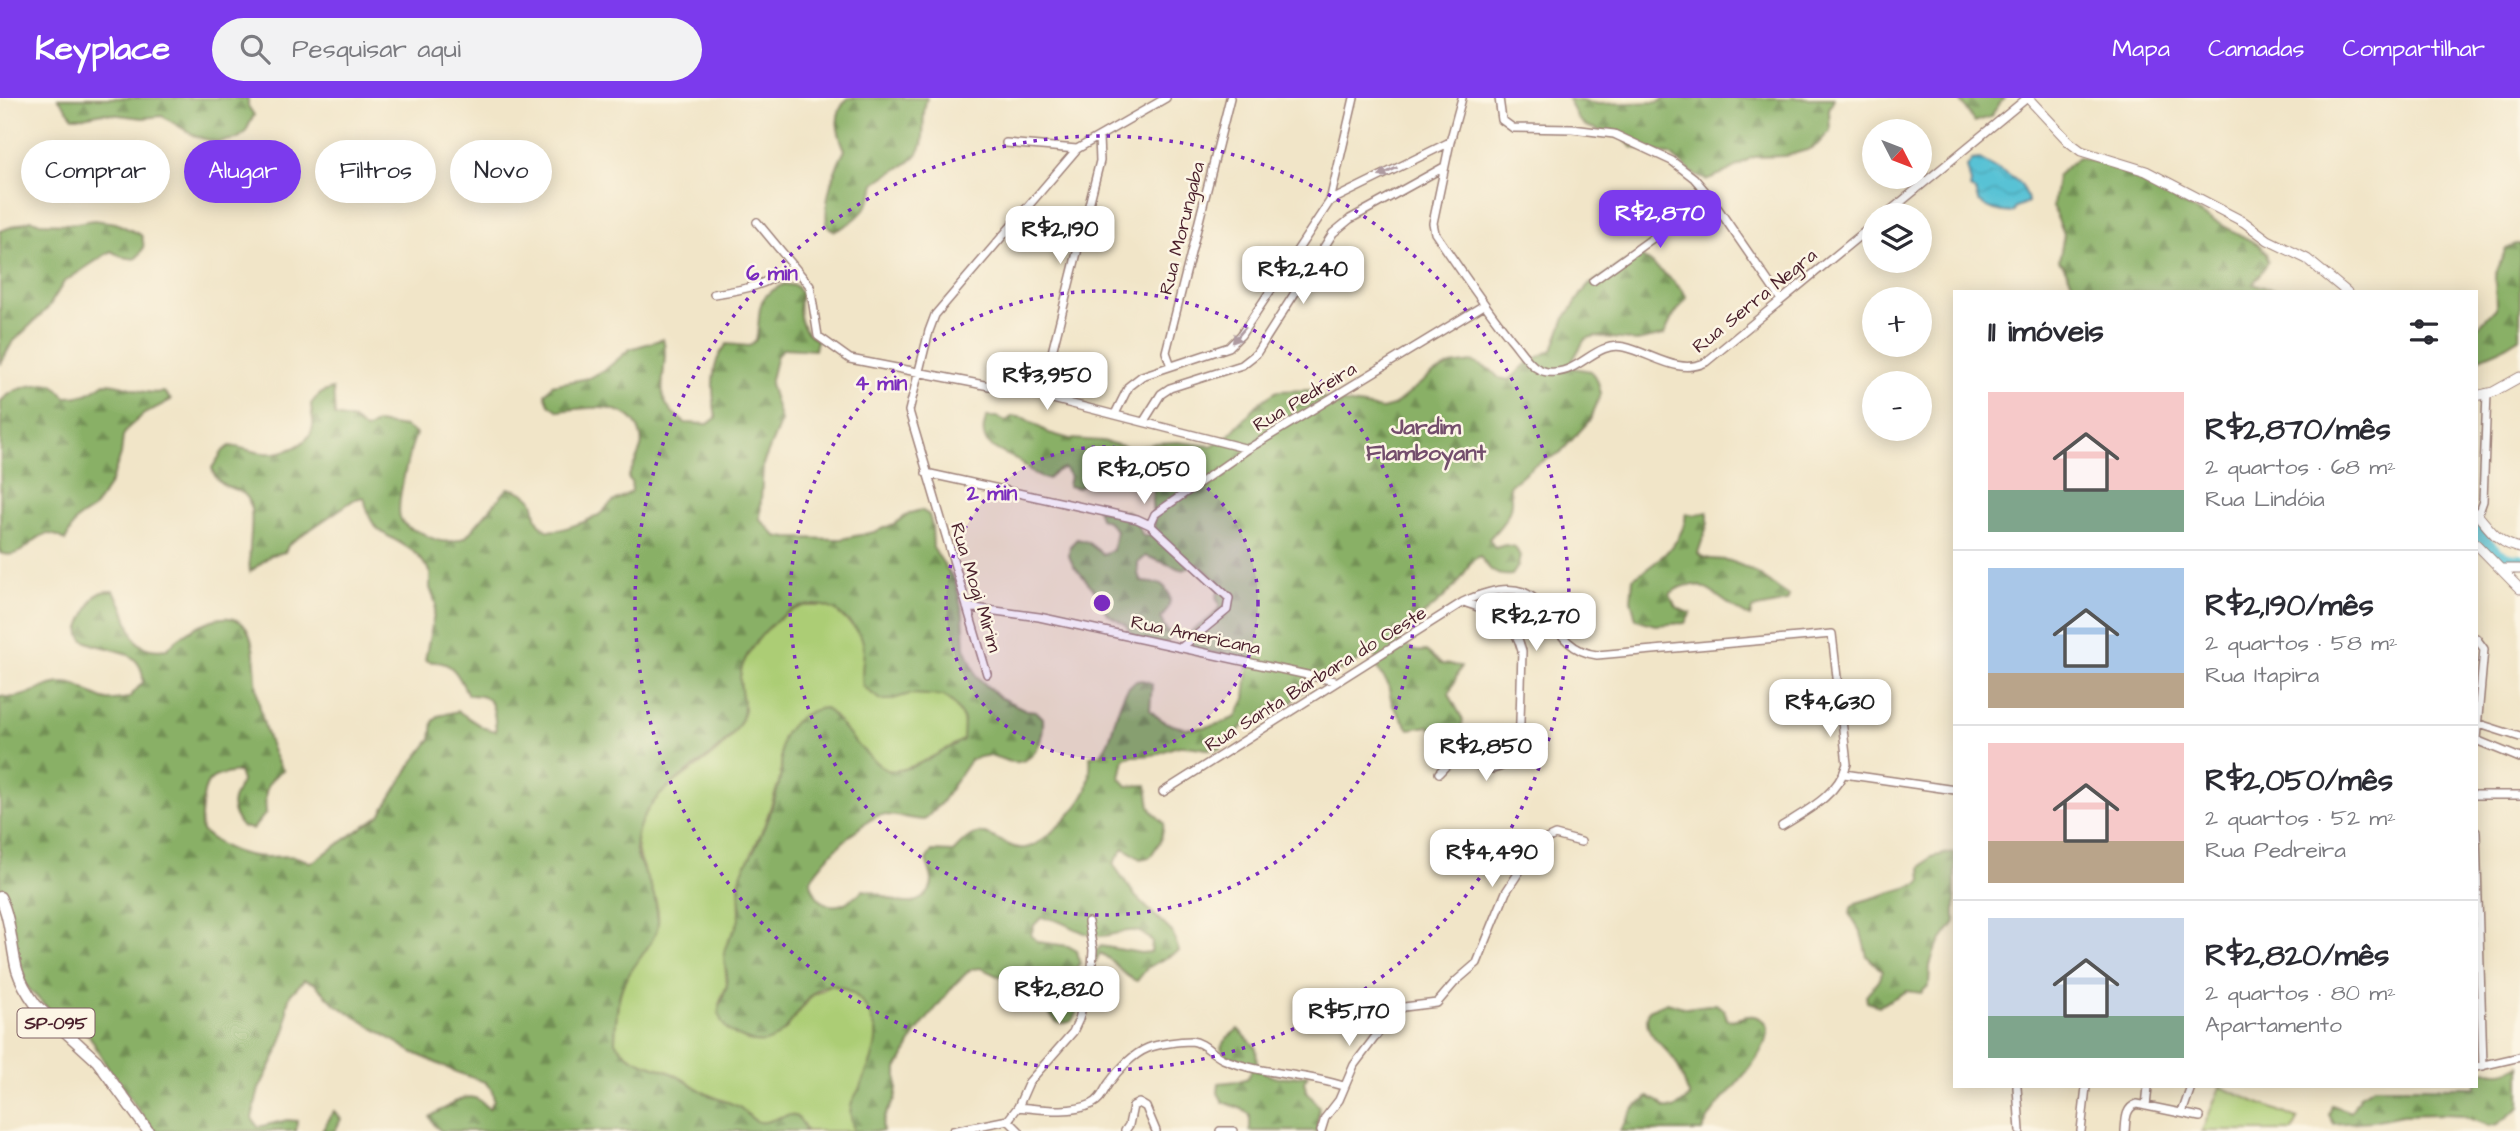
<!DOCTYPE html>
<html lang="pt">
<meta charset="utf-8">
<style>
:root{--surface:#fff;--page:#f2f2f3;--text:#2b2b33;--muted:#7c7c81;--line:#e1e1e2;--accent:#7c3aed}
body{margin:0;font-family:"Architects Daughter",sans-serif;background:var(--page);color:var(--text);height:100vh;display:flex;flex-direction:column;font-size:26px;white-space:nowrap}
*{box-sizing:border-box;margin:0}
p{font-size:23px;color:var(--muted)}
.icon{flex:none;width:38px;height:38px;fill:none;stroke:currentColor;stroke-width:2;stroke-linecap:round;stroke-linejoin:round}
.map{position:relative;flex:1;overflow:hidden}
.drawer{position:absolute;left:1953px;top:192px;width:525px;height:798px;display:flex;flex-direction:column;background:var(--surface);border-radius:0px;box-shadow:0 4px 18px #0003}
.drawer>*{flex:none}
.top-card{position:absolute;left:21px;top:42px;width:665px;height:63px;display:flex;gap:14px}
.needle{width:46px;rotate:132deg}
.buttons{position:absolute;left:1862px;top:21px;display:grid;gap:14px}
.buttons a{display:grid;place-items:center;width:70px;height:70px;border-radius:50%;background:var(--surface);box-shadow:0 4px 18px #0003;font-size:35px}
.price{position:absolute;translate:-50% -60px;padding:0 16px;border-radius:14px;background:#fff;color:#222;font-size:23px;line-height:46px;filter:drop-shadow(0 2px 4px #0008)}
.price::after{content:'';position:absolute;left:50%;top:42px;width:21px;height:16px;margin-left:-10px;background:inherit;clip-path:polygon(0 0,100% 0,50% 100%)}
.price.current{background:var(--accent);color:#fff}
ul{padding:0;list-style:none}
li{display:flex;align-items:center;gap:21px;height:175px;padding:0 35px}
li+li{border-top:2px solid var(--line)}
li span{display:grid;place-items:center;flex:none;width:196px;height:140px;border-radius:0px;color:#555}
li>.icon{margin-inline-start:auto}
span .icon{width:84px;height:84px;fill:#fffc;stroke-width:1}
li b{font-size:30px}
h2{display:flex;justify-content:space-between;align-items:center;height:84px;padding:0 35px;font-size:30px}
.tag{padding:0 24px;border-radius:32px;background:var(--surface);box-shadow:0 4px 18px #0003;font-size:24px;line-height:63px}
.tag.current{background:var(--accent);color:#fff}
header{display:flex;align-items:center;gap:42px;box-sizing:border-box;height:98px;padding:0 35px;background:var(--accent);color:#fff}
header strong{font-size:33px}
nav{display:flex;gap:38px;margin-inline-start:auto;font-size:24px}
.search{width:490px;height:63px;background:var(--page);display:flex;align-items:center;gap:18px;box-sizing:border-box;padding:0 24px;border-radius:38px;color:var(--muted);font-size:26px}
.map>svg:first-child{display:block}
.grass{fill:#accd75;stroke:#7b7650;stroke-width:2}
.forest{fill:url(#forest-firs);stroke:#6a6848;stroke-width:2}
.water{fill:url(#water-waves);stroke:#527080;stroke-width:2}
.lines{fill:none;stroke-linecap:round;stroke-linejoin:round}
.river{stroke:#59c2d5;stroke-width:12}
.minor-casing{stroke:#9e827a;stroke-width:10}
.tertiary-casing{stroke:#9e827a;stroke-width:11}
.primary-casing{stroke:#9e827a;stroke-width:13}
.minor{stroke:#fff;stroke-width:7}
.tertiary{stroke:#fff;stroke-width:9}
.primary{stroke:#fff;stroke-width:10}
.oneway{fill:#ae9aa0}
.ring{fill:none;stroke:#7b2cbf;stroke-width:3.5;stroke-dasharray:3.5 7}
.labels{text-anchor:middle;stroke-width:5;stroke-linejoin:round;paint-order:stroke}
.shield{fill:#fcf5e5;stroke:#7f5f63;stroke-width:2}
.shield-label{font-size:18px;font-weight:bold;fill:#4a1f2b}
.street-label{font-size:19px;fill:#4a1f2b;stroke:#fcf5e5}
.quarter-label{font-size:23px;font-weight:bold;fill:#734e6c;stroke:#fcf5e5}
.centre{fill:#7b2cbf;stroke:#fcf5e5;stroke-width:3.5}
.ring-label{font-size:21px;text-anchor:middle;font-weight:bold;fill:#7b2cbf;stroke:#fcf5e5;stroke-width:5;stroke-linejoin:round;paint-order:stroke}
</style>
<header>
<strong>Keyplace</strong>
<div class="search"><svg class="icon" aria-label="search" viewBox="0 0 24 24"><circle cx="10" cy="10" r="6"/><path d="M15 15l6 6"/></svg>Pesquisar aqui</div>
<nav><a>Mapa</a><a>Camadas</a><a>Compartilhar</a></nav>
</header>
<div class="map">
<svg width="2520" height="1033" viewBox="0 0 2520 1033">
<defs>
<pattern id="forest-firs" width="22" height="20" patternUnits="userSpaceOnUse" patternTransform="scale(1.75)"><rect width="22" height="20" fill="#89b066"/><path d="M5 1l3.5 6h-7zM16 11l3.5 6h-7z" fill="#728f54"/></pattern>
<pattern id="water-waves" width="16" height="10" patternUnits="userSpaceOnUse" patternTransform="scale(1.75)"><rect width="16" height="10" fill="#59c2d5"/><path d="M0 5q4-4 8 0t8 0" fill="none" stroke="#4fa6b7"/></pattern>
</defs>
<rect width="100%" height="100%" fill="#fcf5e5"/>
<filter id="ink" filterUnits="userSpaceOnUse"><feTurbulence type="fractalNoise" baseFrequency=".0143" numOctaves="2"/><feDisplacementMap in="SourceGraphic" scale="14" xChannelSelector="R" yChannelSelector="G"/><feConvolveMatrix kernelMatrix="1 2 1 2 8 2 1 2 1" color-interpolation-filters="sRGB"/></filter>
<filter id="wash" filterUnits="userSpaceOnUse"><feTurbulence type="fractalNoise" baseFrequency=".00686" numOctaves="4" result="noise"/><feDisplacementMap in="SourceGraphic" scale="28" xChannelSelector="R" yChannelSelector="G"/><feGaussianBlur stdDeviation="1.57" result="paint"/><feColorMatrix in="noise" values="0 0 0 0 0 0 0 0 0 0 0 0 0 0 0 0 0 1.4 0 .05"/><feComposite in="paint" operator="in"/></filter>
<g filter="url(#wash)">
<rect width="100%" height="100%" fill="#f1e5c8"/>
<path class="grass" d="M803 508H824L834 511 859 534 864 543 865 554 863 566V588C884 607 885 600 909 596 920 595 933 596 944 598 959 610 968 622 963 642 947 650 906 678 887 672 877 668 862 651 854 643 844 631 837 620 825 610L797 623 783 640 780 681 764 728 739 785 740 819 738 828 724 855 727 887 719 906V916L730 933 748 943 784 933 812 898 831 887C847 890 862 899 869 914 870 919 874 924 875 929 885 961 844 994 854 1033H806C794 999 772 1031 756 1023 750 1020 745 1013 739 1009 730 1004 719 1002 709 997 696 990 684 981 671 975 648 965 632 966 615 944 616 919 617 893 630 872 638 858 656 843 658 826 662 791 628 764 639 729 655 682 710 672 736 632 751 608 740 605 740 581 740 560 766 528 784 517 790 513 797 511 803 508Z
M2220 989 2298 1021 2293 1033H2202Z"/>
<path class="forest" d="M58 0H248V8L254 17 245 35 237 41 217 44 197 39 162 18 142 20 103 15 83 19H73Z
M848 0H927C922 14 924 26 923 40 922 66 891 71 875 85 872 109 856 124 835 133L827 128C824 101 832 76 845 52 837 34 832 16 848 0Z
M1665 0H1834L1829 11 1830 33 1817 47 1807 52 1786 58 1753 59 1726 74 1706 82 1696 78 1671 57 1632 49 1623 40 1586 28 1578 21 1568 1 1599 6 1659 4Z
M1959 0H2004L1990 19 1974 24Z
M2078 59 2110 67 2259 147 2266 155 2268 164 2253 186 2282 194H2077L2063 166 2059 163 2064 137 2053 109 2057 78Z
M31 122 41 125 70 126 94 122 116 125 141 137C146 147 143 154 135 161L122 159 111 153 64 184 48 210 12 245 0 267V133Z
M2516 146H2520V239L2499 252 2476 262V229L2481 226 2496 210 2495 178 2506 150Z
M1641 158C1653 166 1681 187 1687 200L1672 220 1664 237 1637 243 1595 238 1585 241 1570 267 1573 270 1591 273 1598 284 1601 296 1590 322 1560 355 1533 368 1509 388C1516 412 1505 424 1489 441L1495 450 1505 447 1515 449 1520 458 1518 468 1512 477C1495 479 1489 472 1480 458 1468 463 1467 473 1460 482 1442 504 1419 520 1398 537 1405 549 1413 555 1426 553L1442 566 1461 568 1449 596 1463 622 1458 642 1452 644 1442 643 1429 628 1409 631 1392 606 1388 586 1377 570 1375 554 1344 571 1310 580V586L1288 608 1268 611 1242 629 1220 651C1206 653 1194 647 1180 648 1169 649 1162 656 1152 657 1142 659 1134 656 1124 660L1120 680 1127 688 1147 687C1150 709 1147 710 1164 725L1161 742 1150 759 1140 761 1124 750 1113 766 1136 799 1172 834 1179 853 1148 869 1137 883C1124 880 1115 862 1100 855L1096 863 1094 855 1101 848 1141 855 1151 854 1152 844C1135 823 1121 838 1100 838 1079 838 1062 819 1041 820L1034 827 1031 837 1038 844 1068 848 1077 853 1080 865 1062 888 1077 915C1073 925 1068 925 1058 925L1042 908 1026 897 1016 894 1000 879 981 870 971 871 956 885 916 935 897 971V991L895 1001 885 1018 882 1029 883 1033H854C852 1025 849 1016 851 1007 853 1000 858 994 861 988 868 972 878 950 876 932 875 927 871 923 870 918 865 905 854 893 841 889 798 874 795 963 745 941 737 938 727 933 723 926 713 911 725 900 727 886 729 876 723 865 724 855 726 840 739 831 740 816 742 802 737 788 742 774 746 764 753 756 757 746 766 726 775 703 780 681 784 668 778 651 783 639 791 624 808 611 825 610 837 620 844 631 854 643 862 651 877 668 887 672 906 678 947 650 963 642L964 622 954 606 944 598 910 596 890 602H880L863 588C858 556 876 548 846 521 839 515 833 510 824 508 818 507 808 507 803 508 777 514 741 554 740 581 740 603 751 610 736 631 709 669 657 682 640 727 637 735 634 744 636 753 637 763 644 772 648 782 654 793 657 810 658 823 659 843 628 870 621 892 617 903 615 931 615 944 632 966 648 965 671 975 684 981 696 990 709 997 719 1002 730 1004 739 1009 745 1013 750 1020 756 1023 772 1031 794 999 806 1033H441L435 1028 430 1019C437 1013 444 1012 450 1007 466 996 477 996 489 1011L494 1002 492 992 485 984 456 974 412 954 335 906 314 885 304 882 290 897 287 907V927L277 955 259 991 252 1020 258 1029 287 1022 297 1023 296 1033H154L108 970 89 937 55 918 25 887 0 795V598C25 605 42 584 65 585 80 585 92 599 107 602 114 603 122 601 129 600L143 584C144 537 74 559 80 530 82 522 88 512 91 505 96 494 102 493 113 493 135 517 122 558 167 551 179 538 195 528 212 522 259 508 253 560 257 591 259 611 270 656 283 672 265 683 264 695 266 715L253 731 242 729C228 710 230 703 242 683L239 674C218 677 206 676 203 700 202 712 199 720 202 733 221 750 241 759 267 759 284 759 293 755 309 764L314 763 380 717 410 668 431 641 433 624 438 618 458 613 484 630 496 633C494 609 495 596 468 597 462 586 456 568 442 565 435 563 431 565 425 562L436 506 430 490V473C424 466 419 457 411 452 382 432 372 438 364 399L355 401 289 446 285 454 271 457 250 474C247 453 255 423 250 406 245 385 219 397 212 370L223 353 230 348C241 349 252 354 263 355 281 357 310 348 313 328 314 322 311 313 311 306 317 298 322 293 333 291L335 318 353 322 366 332 377 325 405 329 416 336C410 351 394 409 401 422 406 431 416 432 424 436 439 445 450 446 466 439L508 390C549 399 525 417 545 431 553 437 587 423 597 418 603 415 607 408 613 404 620 399 626 398 632 393L631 383 628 380C632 370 638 360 641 349 643 342 640 334 637 328 623 303 583 310 559 313L549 306 545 296 552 287 589 280 605 272 630 251 663 241C670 262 655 292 668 309 672 315 679 320 685 325L708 326 716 320C712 296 709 265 727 246L749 248 756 242C763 211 751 202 784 186L796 188 801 196C797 215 799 232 817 242L815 252 784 250 777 257 770 286 781 323 763 366 760 421 776 438 787 440 841 441 874 434 894 426 910 415 921 412 929 417 932 428 933 450 955 483 958 494 963 517 965 549 977 579 999 599 1026 612 1036 613 1043 620C1044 636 1039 661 1018 664 1009 666 1000 659 991 658 984 657 976 660 970 662L941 705 924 722C910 721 894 716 881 717 867 718 812 771 811 783 811 787 814 794 817 798 831 816 849 805 863 792 878 793 885 800 899 804 913 808 932 799 932 783 932 777 928 768 926 762L932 753 953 754C976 729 980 732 1009 747 1013 749 1019 751 1025 750 1044 747 1081 708 1087 691 1090 680 1091 670 1090 658L1101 656C1104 651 1107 647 1109 642 1116 625 1123 567 1152 586L1150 612C1173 637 1207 633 1236 619L1245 601 1249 561 1190 550 1185 541C1195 526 1212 524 1220 508L1216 499 1219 493 1216 482 1199 466 1183 472 1146 458 1138 465V476L1142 484 1162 486C1173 498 1172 508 1161 520L1164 529 1171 536 1167 545 1157 549 1139 541 1131 536 1126 527 1109 517 1101 508 1093 490 1073 467 1069 458 1070 448 1077 441 1087 444 1103 456 1113 452 1116 432 1109 424 1100 420 1097 411 1116 414 1127 413 1134 420 1143 438H1153C1160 419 1142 403 1160 383V373L1141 365C1118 374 1117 389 1087 384L1078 390 1068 388 1070 378 1064 370 1055 374 1048 381C1033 380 1029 368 1016 361 996 352 975 346 987 319H997L1006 323 1013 318 1024 320 1049 335 1070 341 1103 343 1134 351 1156 345 1178 344 1211 348 1228 338 1260 304 1277 293 1310 292 1327 302 1382 311 1393 308 1432 276 1451 267 1473 264 1491 272 1499 280 1510 282 1526 266 1553 251 1564 222 1587 188 1630 162Z
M105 285C127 285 140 298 164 294L171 302 144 316 129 329 123 338 121 357 110 386 93 411 76 422 65 443C35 419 30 466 0 455L1 303C15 289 33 286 53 286L66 299C83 299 91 295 105 285Z
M1708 414V425L1698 455C1706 464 1720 460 1730 463 1752 470 1770 485 1789 498L1787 504 1752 511 1750 519C1724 510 1700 469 1670 496 1674 508 1678 512 1691 515L1685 525 1655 527 1636 521 1631 502 1633 480C1656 466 1685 444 1686 415L1694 417Z
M1953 754 1955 755V824L1936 850 1930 867 1929 887 1921 895 1907 893 1879 908 1867 904 1866 897 1878 883 1882 873 1867 858 1861 835 1850 817 1851 810 1856 805 1919 786 1922 782 1921 769 1931 759Z
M1667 904 1686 910 1716 906 1724 912 1727 922C1737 923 1745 916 1754 918 1797 927 1727 996 1716 1009 1710 1017 1706 1024 1702 1033H1620L1633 1011 1648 999 1658 1003 1665 1010 1674 1011 1690 999C1684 987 1682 973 1675 963 1663 945 1640 935 1649 912Z
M1238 931 1256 949 1257 968C1279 988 1285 977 1308 977L1304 983 1306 992 1319 1009 1317 1033H1250V1017L1242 1011 1223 1004 1218 995 1219 985 1239 983 1248 980 1252 971 1245 963 1226 958 1221 950 1227 940Z
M2520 967V1009L2498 1026 2489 1028 2461 1017 2442 1016 2402 1017 2373 1023 2334 1026 2329 1017 2332 1007 2351 1014 2360 997 2374 989H2476V975C2487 971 2492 974 2502 974 2509 974 2515 970 2520 967Z
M334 1013 341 1021 335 1033H322Z"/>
<path class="water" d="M1980 61C1998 73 2026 80 2028 104L2016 109 2013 114C1999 116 1988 110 1978 103L1975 93 1970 90 1971 85 1967 69 1972 62Z"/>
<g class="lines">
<path class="river" d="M2476 433C2489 446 2500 463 2520 462"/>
</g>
</g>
<g filter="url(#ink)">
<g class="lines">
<g class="minor-casing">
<path id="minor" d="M1462 0 1450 44 1433 125 1435 135C1459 170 1483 206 1510 240 1518 249 1525 261 1535 269 1541 273 1548 275 1555 274 1581 273 1597 243 1624 249 1651 255 1679 278 1706 264L1874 126
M1499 0 1502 22 1513 30 1572 31 1614 36 1672 63 1694 80 1710 99 1781 202
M1006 45 1077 51
M1330 103 1354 0
M1885 117 2027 0
M757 124 810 188 818 238 850 261 1041 298 1248 351
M1593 183 1710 99
M714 196C749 191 763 188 793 168
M1171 268 1166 254 1230 0
M1041 298 1100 63 1099 39
M1115 316 1129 288 1142 278 1229 249 1241 237 1330 103 1450 44
M1144 323 1161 296 1170 290 1242 267 1256 256 1333 135 1350 121 1444 69
M926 375 1137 421 1150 427 1229 500 1227 512 1182 549
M2478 417 2483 403 2487 295
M1150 427 1155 416 1248 351 1484 207
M967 509 1039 519 1335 583
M2476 540 2484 551 2476 641
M987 576 909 313 929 233 935 217 1077 51 1166 0
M2476 625 2520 639
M2476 642 2520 660
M1439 675 1462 651C1472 654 1471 660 1478 667 1488 678 1511 665 1519 657L1522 553C1513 518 1494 515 1464 504
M1844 676 1955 692
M1163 694 1463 504C1561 459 1534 549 1597 557L1832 536 1847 666C1838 697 1808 712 1782 728
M2476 697H2520
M2476 734 2483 968
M2476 969 2520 959
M2017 989 2020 1033
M2146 1008 2148 989
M1018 1009C1041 1011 1070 1016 1092 1006 1102 1001 1103 993 1109 985 1118 972 1133 956 1148 950 1158 946 1180 943 1191 943 1204 944 1212 956 1223 961 1262 977 1304 975 1343 988
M2182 1015 2191 989
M1008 1022 1019 1033
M953 1033 1008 1022 1018 1009 1029 984 1073 934 1079 921 1092 870 1093 852 1088 824
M1125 1033 1129 1027 1133 1008 1139 1005 1146 1009 1156 1033
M1220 1033H1233
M1321 1033 1325 1020 1339 1002 1354 967 1391 918 1404 909 1437 905 1455 884 1477 865 1506 794 1538 745 1555 737 1581 744
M2081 1033 2086 989
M2125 1033C2126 1022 2125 1010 2137 1006L2200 1019"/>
</g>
<g class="tertiary-casing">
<path id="tertiary" d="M2028 0 2069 44 2081 53 2146 73 2244 124 2268 142 2307 161 2347 194
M2476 298 2493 294 2520 279
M2476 415C2490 431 2498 446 2520 450
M2476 446 2520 491
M2502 471H2520"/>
</g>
<g class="primary-casing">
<path id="primary" d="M0 799C11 821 11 849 17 872 21 885 28 896 36 907L97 963 148 1033"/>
</g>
<use href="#minor" class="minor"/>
<use href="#tertiary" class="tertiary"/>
<use href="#primary" class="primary"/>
</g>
<defs><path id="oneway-solid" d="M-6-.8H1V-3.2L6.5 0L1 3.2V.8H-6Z" transform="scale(1.75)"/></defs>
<g class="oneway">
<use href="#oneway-solid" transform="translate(1388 74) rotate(154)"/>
<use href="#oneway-solid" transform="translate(1239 237) rotate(130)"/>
</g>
</g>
<circle cx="1102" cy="505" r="156" fill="#7b2cbf" fill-opacity=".12"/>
<g class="ring">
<circle cx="1102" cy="505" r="156"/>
<circle cx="1102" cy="505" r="312"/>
<circle cx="1102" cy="505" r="467"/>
</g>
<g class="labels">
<rect class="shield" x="17.5" y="910.5" width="77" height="29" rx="5"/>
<g class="shield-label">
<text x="56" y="931">SP-095</text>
</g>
<g class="street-label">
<text transform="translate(1181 130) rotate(-76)" y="7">Rua Morungaba</text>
<text transform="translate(1754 202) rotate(-39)" y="7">Rua Serra Negra</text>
<text transform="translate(1304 298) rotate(-31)" y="7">Rua Pedreira</text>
<text transform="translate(977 489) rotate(73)" y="7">Rua Mogi Mirim</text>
<text transform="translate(1196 536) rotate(12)" y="7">Rua Americana</text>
<text transform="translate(1315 580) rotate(-32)" y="7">Rua Santa Bárbara do Oeste</text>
</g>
<g class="quarter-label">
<text x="1426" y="336">Jardim<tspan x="1426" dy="26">Flamboyant</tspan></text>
</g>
</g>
<circle cx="1102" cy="505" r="10" class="centre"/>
<g class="ring-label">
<text x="772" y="182">6 min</text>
<text x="881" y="292">4 min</text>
<text x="992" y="402">2 min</text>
</g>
</svg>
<div class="buttons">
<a><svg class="needle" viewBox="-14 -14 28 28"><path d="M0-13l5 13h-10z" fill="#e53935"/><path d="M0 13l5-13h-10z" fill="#7c7c81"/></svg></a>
<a><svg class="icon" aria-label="layers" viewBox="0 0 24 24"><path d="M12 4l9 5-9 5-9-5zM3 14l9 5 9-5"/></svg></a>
<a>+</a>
<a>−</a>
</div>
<b class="price current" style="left:1660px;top:152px">R$2,870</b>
<b class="price" style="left:1060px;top:168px">R$2,190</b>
<b class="price" style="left:1303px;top:208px">R$2,240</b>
<b class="price" style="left:1047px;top:314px">R$3,950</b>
<b class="price" style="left:1144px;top:408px">R$2,050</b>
<b class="price" style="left:1536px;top:555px">R$2,270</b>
<b class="price" style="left:1830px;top:641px">R$4,630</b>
<b class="price" style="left:1486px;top:685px">R$2,850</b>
<b class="price" style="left:1492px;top:791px">R$4,490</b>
<b class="price" style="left:1059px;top:928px">R$2,820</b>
<b class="price" style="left:1349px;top:950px">R$5,170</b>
<div class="top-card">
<a class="tag">Comprar</a>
<a class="tag current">Alugar</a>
<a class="tag">Filtros</a>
<a class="tag">Novo</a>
</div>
<section class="drawer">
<h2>11 imóveis<svg class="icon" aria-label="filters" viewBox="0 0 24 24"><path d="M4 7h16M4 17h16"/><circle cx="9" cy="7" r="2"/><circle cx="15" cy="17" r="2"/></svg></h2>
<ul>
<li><span style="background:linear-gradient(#f6c9c9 70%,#7fa58c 0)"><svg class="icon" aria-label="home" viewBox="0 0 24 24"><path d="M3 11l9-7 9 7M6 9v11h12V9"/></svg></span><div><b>R$2,870/mês</b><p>2 quartos · 68 m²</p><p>Rua Lindóia</p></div></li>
<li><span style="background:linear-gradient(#a9c7e8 75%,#b9a48a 0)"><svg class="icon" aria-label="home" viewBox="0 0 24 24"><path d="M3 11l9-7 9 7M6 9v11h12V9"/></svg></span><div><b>R$2,190/mês</b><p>2 quartos · 58 m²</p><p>Rua Itapira</p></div></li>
<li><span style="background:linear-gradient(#f6c9c9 70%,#b9a48a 0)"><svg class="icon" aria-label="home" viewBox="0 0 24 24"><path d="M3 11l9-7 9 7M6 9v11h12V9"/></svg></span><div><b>R$2,050/mês</b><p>2 quartos · 52 m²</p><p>Rua Pedreira</p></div></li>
<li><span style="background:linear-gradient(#c9d6e8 70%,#7fa58c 0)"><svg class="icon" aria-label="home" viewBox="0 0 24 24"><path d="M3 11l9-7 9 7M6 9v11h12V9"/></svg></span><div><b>R$2,820/mês</b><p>2 quartos · 80 m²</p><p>Apartamento</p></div></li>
</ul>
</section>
</div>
